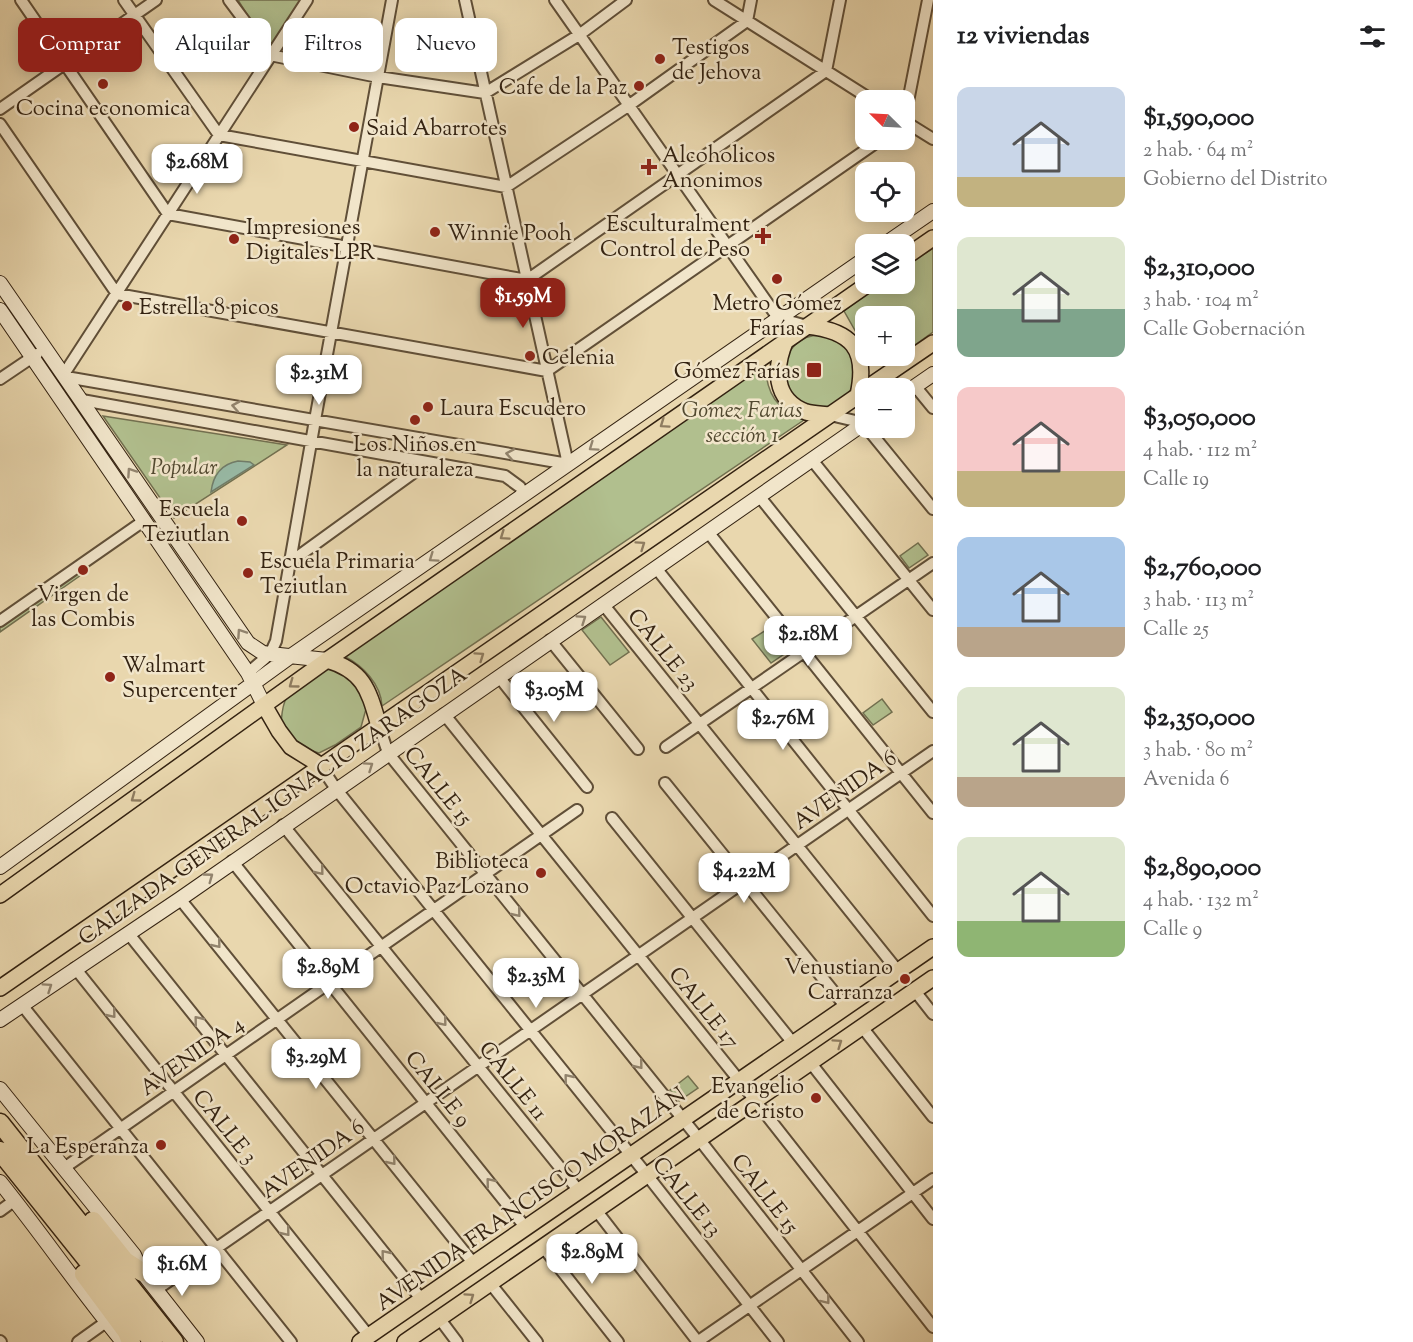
<!DOCTYPE html>
<html lang="es">
<meta charset="utf-8">
<style>
:root{--surface:#fff;--page:#f6f6f6;--text:#202124;--muted:#757577;--accent:#8f2418}
body{margin:0;font-family:"Sorts Mill Goudy",serif;background:var(--page);color:var(--text);height:100vh;display:flex;flex-direction:column;font-size:22px;white-space:nowrap}
*{box-sizing:border-box;margin:0}
p{font-size:20px;color:var(--muted)}
.icon{flex:none;width:33px;height:33px;fill:none;stroke:currentColor;stroke-width:2;stroke-linecap:round;stroke-linejoin:round}
.map{position:relative;flex:1;overflow:hidden}
.details{display:flex;flex-direction:column;background:var(--surface);width:480px}
.details>*{flex:none}
.top-card{position:absolute;left:18px;top:18px;width:570px;height:54px;display:flex;gap:12px}
.needle{width:39px;rotate:294deg}
.buttons{position:absolute;left:855px;top:90px;display:grid;gap:12px}
.buttons a{display:grid;place-items:center;width:60px;height:60px;border-radius:12px;background:var(--surface);box-shadow:0 3px 15px #0003;font-size:30px}
.price{position:absolute;translate:-50% -51px;padding:0 14px;border-radius:12px;background:#fff;color:#222;font-size:20px;line-height:39px;filter:drop-shadow(0 2px 3px #0008)}
.price::after{content:'';position:absolute;left:50%;top:36px;width:18px;height:14px;margin-left:-9px;background:inherit;clip-path:polygon(0 0,100% 0,50% 100%)}
.price.active{background:var(--accent);color:#fff}
ul{padding:0;list-style:none}
li{display:flex;align-items:center;gap:18px;height:150px;padding:0 24px}
li span{display:grid;place-items:center;flex:none;width:168px;height:120px;border-radius:12px;color:#555}
li>.icon{margin-inline-start:auto}
span .icon{width:72px;height:72px;fill:#fffc;stroke-width:1}
li b{font-size:26px}
h2{display:flex;justify-content:space-between;align-items:center;height:72px;padding:0 24px;font-size:26px}
.chip{padding:0 21px;border-radius:12px;background:var(--surface);box-shadow:0 3px 15px #0003;font-size:21px;line-height:54px}
.chip.active{background:var(--accent);color:#fff}
main{display:flex;flex:1;min-height:0}
.map>svg:first-child{display:block}
.green{fill:#b1bf8e;stroke:#727050;stroke-width:1.5}
.water{fill:#98baa6;stroke:#707d6a;stroke-width:1.5}
.lines{fill:none;stroke-linecap:round;stroke-linejoin:round}
.street-casing{stroke:#604f38;stroke-width:14}
.secondary-casing{stroke:#321;stroke-width:16}
.primary-casing{stroke:#321;stroke-width:18}
.highway-casing{stroke:#321;stroke-width:21}
.street{stroke:#f1e5ca;stroke-width:10}
.secondary{stroke:#f1e5ca;stroke-width:14}
.primary{stroke:#e9d7ae;stroke-width:15}
.highway{stroke:#e9d7ae;stroke-width:18}
.oneway{stroke:#92846e}
.oneway2{stroke:#8e7c60}
.poi-dot{fill:#8f2418;stroke:#f1e5ca;stroke-width:2}
.labels{text-anchor:middle;stroke-width:5;stroke-linejoin:round;paint-order:stroke}
.poi-label{font-size:22px;fill:#321;stroke:#f1e5ca;text-anchor:start}
.park-label{font-size:22px;font-style:italic;fill:#524930;stroke:#f1e5ca}
.street-label{font-size:22px;fill:#321;stroke:#f1e5ca}
</style>
<main>
<div class="map">
<svg width="933" height="1342" viewBox="0 0 933 1342">
<rect width="100%" height="100%" fill="#e9d7ae"/>
<filter id="stains"><feTurbulence type="fractalNoise" baseFrequency=".00333" numOctaves="4"/><feColorMatrix values="0 0 0 0 .2 0 0 0 0 .09 0 0 0 0 .02 0 0 0 .5 -.17"/></filter>
<radialGradient id="worn" r=".72"><stop offset=".6" stop-color="#630" stop-opacity="0"/><stop offset="1" stop-color="#630" stop-opacity=".3"/></radialGradient>
<path class="green" d="M238 0H306L277 43H265Z
M933 248V332L905 352 904 316H866L865 348 844 311 881 284H904L905 267Z
M784 371a36 36 0 1 1 72 0a36 36 0 1 1-72 0Z
M765 365C767 395 776 408 804 420L382 706C381 684 363 666 344 656Z
M103 416 287 445 174 518Z
M918 543 928 555 909 568 900 556Z
M81 570 84 573 0 632V626Z
M601 617 629 652 610 665 582 630Z
M771 627 790 650 771 663 752 639Z
M335 666 361 690 366 709 361 727 335 745 319 753 300 747 281 723C282 715 282 706 286 699 293 687 323 671 335 666Z
M882 699 892 712 873 725 863 713Z
M688 1076 698 1088 679 1101 670 1090Z"/>
<path class="water" d="M238 461 250 462 254 465 211 492C213 475 222 464 238 461Z"/>
<g class="lines">
<g class="street-casing">
<path id="street" d="M21 0 168 214 527 280 826 71 840 0
M124 0 219 135 506 187 628 106 747 21 751 0
M229 0 270 55 378 77 485 93 579 35 626 0
M555 0 778 318 807 326
M714 0 872 100
M0 109 156 0
M904 121 933 139
M904 122 928 0
M0 124 117 294 547 371 880 140
M64 374 307 0
M66 377 568 464 465 0
M0 379 37 354
M915 386 933 408
M82 400 505 476 520 487 523 495
M830 415 864 423 866 425
M867 428 933 509
M812 460 933 610
M759 496 933 712
M708 532 933 813
M289 563 427 463
M656 568 933 916
M603 604 898 971
M0 621 145 520
M550 640 638 749
M248 673 270 654 276 641 315 420 392 0
M499 677 587 787
M444 714 746 1089 933 1327
M379 726 388 753 699 1139 858 1342
M666 747 933 563
M320 765 336 789 647 1175 778 1342
M665 783 846 1007
M612 818 793 1043
M283 825 579 1191
M232 861 526 1228
M180 899 474 1264
M128 933 422 1300
M75 968 369 1336
M915 991 933 1014
M22 1005 291 1342
M862 1027 933 1117
M810 1062 933 1219
M64 1168 577 810
M596 1210 698 1342
M0 1211 15 1200
M543 1247 618 1342
M490 1283 537 1342
M156 1290 933 751
M439 1318 457 1342
M0 1341 1 1342
M78 1342 106 1322
M697 1342 933 1179"/>
</g>
<g class="secondary-casing">
<path id="secondary" d="M885 244 933 211
M0 283 248 643 263 653 270 654 327 660
M0 310 248 673 264 705
M904 394 933 374
M0 867 291 656 866 258
M0 1020 180 899 866 422
M0 1089 134 1255 142 1272 197 1342
M0 1182C41 1233 78 1287 119 1337L126 1342"/>
</g>
<g class="primary-casing">
<path id="primary" d="M904 258 933 238
M807 326C852 331 868 349 858 395
M786 340C774 367 773 400 806 412 813 414 823 414 830 415
M867 388 933 343
M327 660C365 671 369 692 379 726
M264 705 279 731 291 747 320 765
M0 895 327 660 868 284
M0 988 866 390
M360 1342 933 947
M405 1342 933 978"/>
</g>
<g class="highway-casing">
<path id="highway" d="M0 1123 174 1342
M0 1151 153 1342
M93 1221 125 1261 142 1272
M84 1274 127 1332 131 1342"/>
</g>
<use href="#street" class="street"/>
<use href="#secondary" class="secondary"/>
<use href="#primary" class="primary"/>
<use href="#highway" class="highway"/>
</g>
<defs><path id="oneway-chevron" d="M-2-3.5L2.5 0L-2 3.5" fill="none" stroke-width="1.6" stroke-linecap="round" stroke-linejoin="round" transform="scale(1.5)"/></defs>
<g class="oneway">
<use href="#oneway-chevron" transform="translate(236 406) rotate(-170)"/>
<use href="#oneway-chevron" transform="translate(593 447) rotate(145)"/>
<use href="#oneway-chevron" transform="translate(510 454) rotate(-170)"/>
<use href="#oneway-chevron" transform="translate(131 472) rotate(-124)"/>
<use href="#oneway-chevron" transform="translate(433 558) rotate(145)"/>
<use href="#oneway-chevron" transform="translate(582 619) rotate(-34)"/>
<use href="#oneway-chevron" transform="translate(241 633) rotate(-124)"/>
<use href="#oneway-chevron" transform="translate(369 766) rotate(-34)"/>
<use href="#oneway-chevron" transform="translate(320 871) rotate(51)"/>
<use href="#oneway-chevron" transform="translate(209 877) rotate(-36)"/>
<use href="#oneway-chevron" transform="translate(517 913) rotate(51)"/>
<use href="#oneway-chevron" transform="translate(217 944) rotate(51)"/>
<use href="#oneway-chevron" transform="translate(48 987) rotate(-34)"/>
<use href="#oneway-chevron" transform="translate(112 1014) rotate(51)"/>
<use href="#oneway-chevron" transform="translate(198 1020) rotate(-129)"/>
<use href="#oneway-chevron" transform="translate(443 1022) rotate(51)"/>
<use href="#oneway-chevron" transform="translate(639 1065) rotate(51)"/>
<use href="#oneway-chevron" transform="translate(568 1078) rotate(-129)"/>
<use href="#oneway-chevron" transform="translate(392 1161) rotate(51)"/>
<use href="#oneway-chevron" transform="translate(490 1182) rotate(-129)"/>
<use href="#oneway-chevron" transform="translate(286 1232) rotate(51)"/>
<use href="#oneway-chevron" transform="translate(385 1254) rotate(-129)"/>
<use href="#oneway-chevron" transform="translate(826 1300) rotate(52)"/>
</g>
<g class="oneway2">
<use href="#oneway-chevron" transform="translate(664 424) rotate(145)"/>
<use href="#oneway-chevron" transform="translate(504 536) rotate(145)"/>
<use href="#oneway-chevron" transform="translate(641 545) rotate(-35)"/>
<use href="#oneway-chevron" transform="translate(480 656) rotate(-35)"/>
<use href="#oneway-chevron" transform="translate(293 684) rotate(144)"/>
<use href="#oneway-chevron" transform="translate(135 798) rotate(144)"/>
<use href="#oneway-chevron" transform="translate(838 1043) rotate(-35)"/>
<use href="#oneway-chevron" transform="translate(470 1297) rotate(-35)"/>
</g>
<g class="poi-dot">
<circle cx="660" cy="59" r="6"/>
<circle cx="103" cy="84" r="6"/>
<circle cx="639" cy="86" r="6"/>
<circle cx="354" cy="127" r="6"/>
<path d="M646 158h6v6h6v6h-6v6h-6v-6h-6v-6h6z"/>
<circle cx="435" cy="232" r="6"/>
<path d="M760 227h6v6h6v6h-6v6h-6v-6h-6v-6h6z"/>
<circle cx="234" cy="239" r="6"/>
<circle cx="777" cy="279" r="6"/>
<circle cx="127" cy="306" r="6"/>
<circle cx="530" cy="356" r="6"/>
<rect x="806" y="362" width="16" height="16" rx="3"/>
<circle cx="428" cy="407" r="6"/>
<circle cx="415" cy="420" r="6"/>
<circle cx="242" cy="521" r="6"/>
<circle cx="83" cy="570" r="6"/>
<circle cx="248" cy="573" r="6"/>
<circle cx="110" cy="677" r="6"/>
<circle cx="541" cy="873" r="6"/>
<circle cx="905" cy="979" r="6"/>
<circle cx="816" cy="1098" r="6"/>
<circle cx="161" cy="1145" r="6"/>
</g>
<g class="labels">
<g class="poi-label">
<text x="672" y="54">Testigos<tspan x="672" dy="25">de Jehova</tspan></text>
<text x="627" y="94" text-anchor="end">Cafe de la Paz</text>
<text x="103" y="115" text-anchor="middle">Cocina economica</text>
<text x="366" y="135">Said Abarrotes</text>
<text x="662" y="162">Alcoholicos<tspan x="662" dy="25">Anonimos</tspan></text>
<text x="750" y="231" text-anchor="end">Esculturalment<tspan x="750" dy="25">Control de Peso</tspan></text>
<text x="246" y="234">Impresiones<tspan x="246" dy="25">Digitales LPR</tspan></text>
<text x="447" y="240">Winnie Pooh</text>
<text x="777" y="310" text-anchor="middle">Metro Gómez<tspan x="777" dy="25">Farías</tspan></text>
<text x="139" y="314">Estrella 8 picos</text>
<text x="542" y="364">Celenia</text>
<text x="800" y="378" text-anchor="end">Gómez Farías</text>
<text x="440" y="415">Laura Escudero</text>
<text x="415" y="451" text-anchor="middle">Los Niños en<tspan x="415" dy="25">la naturaleza</tspan></text>
<text x="230" y="516" text-anchor="end">Escuela<tspan x="230" dy="25">Teziutlan</tspan></text>
<text x="260" y="568">Escuela Primaria<tspan x="260" dy="25">Teziutlan</tspan></text>
<text x="83" y="601" text-anchor="middle">Virgen de<tspan x="83" dy="25">las Combis</tspan></text>
<text x="122" y="672">Walmart<tspan x="122" dy="25">Supercenter</tspan></text>
<text x="529" y="868" text-anchor="end">Biblioteca<tspan x="529" dy="25">Octavio Paz Lozano</tspan></text>
<text x="893" y="974" text-anchor="end">Venustiano<tspan x="893" dy="25">Carranza</tspan></text>
<text x="804" y="1093" text-anchor="end">Evangelio<tspan x="804" dy="25">de Cristo</tspan></text>
<text x="149" y="1153" text-anchor="end">La Esperanza</text>
</g>
<g class="park-label">
<text x="742" y="417">Gomez Farias<tspan x="742" dy="25">sección 1</tspan></text>
<text x="184" y="474">Popular</text>
</g>
<g class="street-label">
<text transform="translate(664 649) rotate(51)" y="8">CALLE 23</text>
<text transform="translate(439 785) rotate(51)" y="8">CALLE 15</text>
<text transform="translate(844 789) rotate(-35)" y="8">AVENIDA 6</text>
<text transform="translate(272 805) rotate(-35)" y="8">CALZADA GENERAL IGNACIO ZARAGOZA</text>
<text transform="translate(705 1007) rotate(51)" y="8">CALLE 17</text>
<text transform="translate(191 1055) rotate(-35)" y="8">AVENIDA 4</text>
<text transform="translate(514 1080) rotate(51)" y="8">CALLE 11</text>
<text transform="translate(439 1088) rotate(51)" y="8">CALLE 9</text>
<text transform="translate(226 1126) rotate(51)" y="8">CALLE 3</text>
<text transform="translate(312 1158) rotate(-35)" y="8">AVENIDA 6</text>
<text transform="translate(766 1193) rotate(52)" y="8">CALLE 15</text>
<text transform="translate(688 1196) rotate(51)" y="8">CALLE 13</text>
<text transform="translate(530 1198) rotate(-35)" y="8">AVENIDA FRANCISCO MORAZÁN</text>
</g>
</g>
<rect width="100%" height="100%" filter="url(#stains)"/>
<rect width="100%" height="100%" fill="url(#worn)"/>
</svg>
<div class="buttons">
<a><svg class="needle" viewBox="-14 -14 28 28"><path d="M0-13l5 13h-10z" fill="#e53935"/><path d="M0 13l5-13h-10z" fill="#757577"/></svg></a>
<a><svg class="icon" aria-label="locate" viewBox="0 0 24 24"><circle cx="12" cy="12" r="6"/><path d="M12 2v4M12 18v4M2 12h4M18 12h4"/></svg></a>
<a><svg class="icon" aria-label="layers" viewBox="0 0 24 24"><path d="M12 4l9 5-9 5-9-5zM3 14l9 5 9-5"/></svg></a>
<a>+</a>
<a>−</a>
</div>
<b class="price" style="left:197px;top:195px">$2.68M</b>
<b class="price active" style="left:523px;top:329px">$1.59M</b>
<b class="price" style="left:319px;top:406px">$2.31M</b>
<b class="price" style="left:808px;top:667px">$2.18M</b>
<b class="price" style="left:554px;top:723px">$3.05M</b>
<b class="price" style="left:783px;top:751px">$2.76M</b>
<b class="price" style="left:744px;top:904px">$4.22M</b>
<b class="price" style="left:328px;top:1000px">$2.89M</b>
<b class="price" style="left:536px;top:1009px">$2.35M</b>
<b class="price" style="left:316px;top:1090px">$3.29M</b>
<b class="price" style="left:592px;top:1285px">$2.89M</b>
<b class="price" style="left:182px;top:1297px">$1.6M</b>
<div class="top-card">
<a class="chip active">Comprar</a>
<a class="chip">Alquilar</a>
<a class="chip">Filtros</a>
<a class="chip">Nuevo</a>
</div>
</div>
<section class="details">
<h2>12 viviendas<svg class="icon" aria-label="filters" viewBox="0 0 24 24"><path d="M4 7h16M4 17h16"/><circle cx="9" cy="7" r="2"/><circle cx="15" cy="17" r="2"/></svg></h2>
<ul>
<li><span style="background:linear-gradient(#c9d6e8 75%,#c2b280 0)"><svg class="icon" aria-label="home" viewBox="0 0 24 24"><path d="M3 11l9-7 9 7M6 9v11h12V9"/></svg></span><div><b>$1,590,000</b><p>2 hab. · 64 m²</p><p>Gobierno del Distrito</p></div></li>
<li><span style="background:linear-gradient(#dfe7d0 60%,#7fa58c 0)"><svg class="icon" aria-label="home" viewBox="0 0 24 24"><path d="M3 11l9-7 9 7M6 9v11h12V9"/></svg></span><div><b>$2,310,000</b><p>3 hab. · 104 m²</p><p>Calle Gobernación</p></div></li>
<li><span style="background:linear-gradient(#f6c9c9 70%,#c2b280 0)"><svg class="icon" aria-label="home" viewBox="0 0 24 24"><path d="M3 11l9-7 9 7M6 9v11h12V9"/></svg></span><div><b>$3,050,000</b><p>4 hab. · 112 m²</p><p>Calle 19</p></div></li>
<li><span style="background:linear-gradient(#a9c7e8 75%,#b9a48a 0)"><svg class="icon" aria-label="home" viewBox="0 0 24 24"><path d="M3 11l9-7 9 7M6 9v11h12V9"/></svg></span><div><b>$2,760,000</b><p>3 hab. · 113 m²</p><p>Calle 25</p></div></li>
<li><span style="background:linear-gradient(#dfe7d0 75%,#b9a48a 0)"><svg class="icon" aria-label="home" viewBox="0 0 24 24"><path d="M3 11l9-7 9 7M6 9v11h12V9"/></svg></span><div><b>$2,350,000</b><p>3 hab. · 80 m²</p><p>Avenida 6</p></div></li>
<li><span style="background:linear-gradient(#dfe7d0 70%,#8fb573 0)"><svg class="icon" aria-label="home" viewBox="0 0 24 24"><path d="M3 11l9-7 9 7M6 9v11h12V9"/></svg></span><div><b>$2,890,000</b><p>4 hab. · 132 m²</p><p>Calle 9</p></div></li>
</ul>
</section>
</main>
